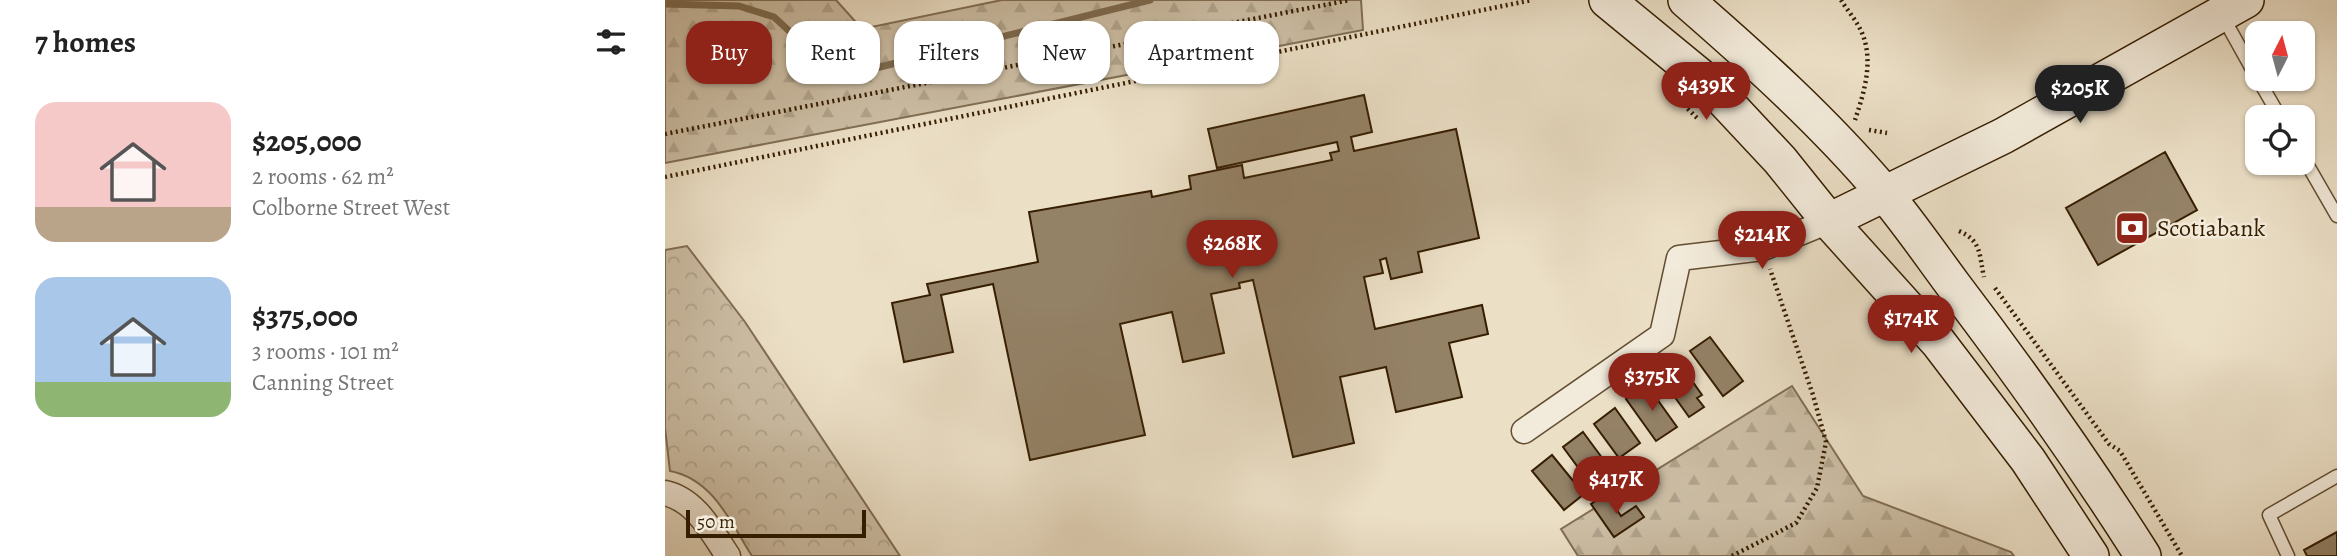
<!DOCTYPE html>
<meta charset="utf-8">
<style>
:root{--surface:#fff;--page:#f2f2f2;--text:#222;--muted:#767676;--accent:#8f2418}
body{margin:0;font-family:Alegreya,serif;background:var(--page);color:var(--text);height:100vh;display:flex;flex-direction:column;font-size:26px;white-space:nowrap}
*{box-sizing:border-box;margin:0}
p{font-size:23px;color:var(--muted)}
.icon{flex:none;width:38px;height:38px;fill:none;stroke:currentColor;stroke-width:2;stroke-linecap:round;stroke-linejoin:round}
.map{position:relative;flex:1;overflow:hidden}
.panel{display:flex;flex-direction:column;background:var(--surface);width:665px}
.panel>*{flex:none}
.guide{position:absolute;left:21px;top:21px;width:665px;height:63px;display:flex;gap:14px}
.needle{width:46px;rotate:6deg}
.fabs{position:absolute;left:1580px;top:21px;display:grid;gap:14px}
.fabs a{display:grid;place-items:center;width:70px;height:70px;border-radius:14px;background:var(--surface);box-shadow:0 2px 5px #0004;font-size:35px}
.scale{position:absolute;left:21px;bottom:18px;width:180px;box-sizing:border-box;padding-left:7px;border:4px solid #361e01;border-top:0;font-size:19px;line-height:24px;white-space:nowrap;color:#361e01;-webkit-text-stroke:5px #f2eada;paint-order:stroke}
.price{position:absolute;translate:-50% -60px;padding:0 16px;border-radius:24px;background:var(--accent);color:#fff;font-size:23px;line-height:46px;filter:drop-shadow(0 2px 4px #0008)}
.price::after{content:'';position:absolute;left:50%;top:42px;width:21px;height:16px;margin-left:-10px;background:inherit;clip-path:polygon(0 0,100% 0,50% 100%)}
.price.active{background:#222;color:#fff}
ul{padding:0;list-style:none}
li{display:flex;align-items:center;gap:21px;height:175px;padding:0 35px}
li span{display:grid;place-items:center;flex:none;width:196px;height:140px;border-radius:21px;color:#555}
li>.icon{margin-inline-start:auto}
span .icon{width:84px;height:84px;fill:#fffc;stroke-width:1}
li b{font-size:30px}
h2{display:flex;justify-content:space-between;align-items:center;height:84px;padding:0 35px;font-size:30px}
.pill{padding:0 24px;border-radius:21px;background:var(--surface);box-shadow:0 2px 5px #0004;font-size:24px;line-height:63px}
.pill.active{background:var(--accent);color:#fff}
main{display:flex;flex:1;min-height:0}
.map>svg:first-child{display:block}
.forest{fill:url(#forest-firs);stroke:#816e53;stroke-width:2}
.park{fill:url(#park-crowns);stroke:#816e53;stroke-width:2}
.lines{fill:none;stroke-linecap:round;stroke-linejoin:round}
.stream{stroke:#7d6a4f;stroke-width:7}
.building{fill:#948267;stroke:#361e01;stroke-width:2}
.lane-casing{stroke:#634e32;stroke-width:15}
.street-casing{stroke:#634e32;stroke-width:27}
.secondary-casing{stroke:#361e01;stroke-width:38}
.path{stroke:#361e01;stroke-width:4.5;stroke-dasharray:2 3.5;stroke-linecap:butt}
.lane{stroke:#f2eada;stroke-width:12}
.street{stroke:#f2eada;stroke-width:24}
.secondary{stroke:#f2eada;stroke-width:35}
.labels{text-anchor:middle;stroke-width:5;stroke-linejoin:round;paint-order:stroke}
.poi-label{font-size:24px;fill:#361e01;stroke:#f2eada;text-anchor:start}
</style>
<main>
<section class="panel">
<h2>7 homes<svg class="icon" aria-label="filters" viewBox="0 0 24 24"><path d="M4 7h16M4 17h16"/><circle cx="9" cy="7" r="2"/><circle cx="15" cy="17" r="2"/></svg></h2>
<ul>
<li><span style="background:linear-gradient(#f6c9c9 75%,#b9a48a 0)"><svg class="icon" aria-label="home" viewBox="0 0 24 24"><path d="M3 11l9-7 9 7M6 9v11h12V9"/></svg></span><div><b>$205,000</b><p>2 rooms · 62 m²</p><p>Colborne Street West</p></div></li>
<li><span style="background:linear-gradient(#a9c7e8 75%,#8fb573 0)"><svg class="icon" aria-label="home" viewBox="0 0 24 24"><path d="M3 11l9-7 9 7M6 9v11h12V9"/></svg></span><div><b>$375,000</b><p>3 rooms · 101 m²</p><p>Canning Street</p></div></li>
</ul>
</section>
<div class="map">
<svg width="1672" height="556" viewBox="0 0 1672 556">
<defs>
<pattern id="forest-firs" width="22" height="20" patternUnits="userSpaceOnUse" patternTransform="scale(1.75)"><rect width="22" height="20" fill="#ccbea5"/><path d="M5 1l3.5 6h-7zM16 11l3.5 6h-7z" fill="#b0a38c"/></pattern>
<pattern id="park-crowns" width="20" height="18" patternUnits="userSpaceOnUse" patternTransform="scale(1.75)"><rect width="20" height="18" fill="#ccbea5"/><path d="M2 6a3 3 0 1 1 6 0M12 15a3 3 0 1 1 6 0" fill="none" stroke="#b0a38c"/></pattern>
</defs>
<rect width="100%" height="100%" fill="#ebdfc6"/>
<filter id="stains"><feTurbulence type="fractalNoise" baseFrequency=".00286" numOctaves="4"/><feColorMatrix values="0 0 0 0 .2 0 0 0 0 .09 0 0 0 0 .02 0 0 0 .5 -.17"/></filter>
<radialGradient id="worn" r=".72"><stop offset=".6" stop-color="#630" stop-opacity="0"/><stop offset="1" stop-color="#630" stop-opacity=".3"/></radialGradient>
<path class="forest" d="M0 0H171L197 29 337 0H696L698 30 0 163Z
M1127 386 1198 496 1346 552 1349 556H913L896 529Z"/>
<path class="park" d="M22 246 80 322 235 556H87C66 523 48 479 5 471L0 428V250Z"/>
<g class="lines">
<path class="stream" d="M0 4 74 6 109 17 158 62 178 72 211 68 485 0"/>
</g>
<path class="building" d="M699 95 707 132 686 137 689 151 791 129 814 238 753 252 757 272 726 279 721 258 715 260 718 273 699 277 710 329 817 305 823 334 784 343 797 397 731 412 721 367 675 377 689 443 628 457 588 280 574 283 575 288 546 294 559 353 518 362 507 312 455 324 480 435 365 460 328 284 276 295 288 352 239 362 227 303 265 295 262 284 373 262 364 212 486 191 487 197 526 189 524 176 577 165 579 178 667 160 665 153 674 151 672 142 552 168 543 129Z
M1500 152 1532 210 1433 265 1401 208Z
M1045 337 1078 381 1058 396 1025 351Z
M1013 361 1037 395 1032 398 1039 407 1024 417 994 375Z
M982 385 1012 427 991 441 961 399Z
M950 408 975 443 954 458 929 424Z
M918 432 949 474 929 489 898 447Z
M887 455 919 494 899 510 867 471Z
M941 494 956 516 971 506 979 517 949 537 926 504Z
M1672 532V556H1642L1639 550Z"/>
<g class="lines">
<g class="lane-casing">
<path id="lane" d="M1558 17 1592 78
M1593 79 1615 117
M1638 157 1672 216
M1623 556 1604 515 1672 476"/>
</g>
<g class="street-casing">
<path id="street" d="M859 431 997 335 1014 258 1098 248 1164 221
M0 493C31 500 47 532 63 556"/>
</g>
<g class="secondary-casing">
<path id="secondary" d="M942 0 1043 83 1115 160 1164 221 1273 342 1363 460 1426 556
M1021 0C1090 60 1160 123 1219 193 1244 223 1266 255 1289 286 1356 374 1419 463 1478 556
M1164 221 1338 136 1581 0"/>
</g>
<path class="path" d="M1176 0C1182 10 1192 21 1197 33 1209 61 1199 93 1190 120
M1011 97 1032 118
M1204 130 1222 133
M0 134 685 0
M0 177 867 0
M1294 231C1317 241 1314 255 1319 277
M1330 288 1444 444 1455 451 1517 556
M1067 556 1131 523 1152 488 1161 442 1148 395 1105 269"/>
<use href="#lane" class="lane"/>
<use href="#street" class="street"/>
<use href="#secondary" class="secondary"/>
</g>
<defs>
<g id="bank-square" transform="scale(1.75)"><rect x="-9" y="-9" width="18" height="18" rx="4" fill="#8f2418" stroke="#f2eada"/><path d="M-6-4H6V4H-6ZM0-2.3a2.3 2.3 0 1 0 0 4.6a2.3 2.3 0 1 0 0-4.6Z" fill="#fff"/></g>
</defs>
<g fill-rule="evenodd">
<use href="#bank-square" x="1467" y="228"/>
</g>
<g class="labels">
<g class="poi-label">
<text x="1492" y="236">Scotiabank</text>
</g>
</g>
<rect width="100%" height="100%" filter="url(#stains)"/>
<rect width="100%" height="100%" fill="url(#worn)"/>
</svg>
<div class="fabs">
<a><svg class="needle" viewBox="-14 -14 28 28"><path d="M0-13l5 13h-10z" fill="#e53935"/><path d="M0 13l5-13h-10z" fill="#767676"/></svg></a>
<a><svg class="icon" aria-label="locate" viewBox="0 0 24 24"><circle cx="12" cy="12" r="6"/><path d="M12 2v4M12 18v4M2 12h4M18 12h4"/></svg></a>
</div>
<div class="scale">50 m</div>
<b class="price" style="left:1041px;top:122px">$439K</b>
<b class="price active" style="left:1415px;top:125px">$205K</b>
<b class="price" style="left:1097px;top:271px">$214K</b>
<b class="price" style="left:567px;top:280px">$268K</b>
<b class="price" style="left:1246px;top:355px">$174K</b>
<b class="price" style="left:987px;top:413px">$375K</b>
<b class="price" style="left:951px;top:516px">$417K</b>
<div class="guide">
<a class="pill active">Buy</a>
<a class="pill">Rent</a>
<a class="pill">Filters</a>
<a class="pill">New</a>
<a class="pill">Apartment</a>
</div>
</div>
</main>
